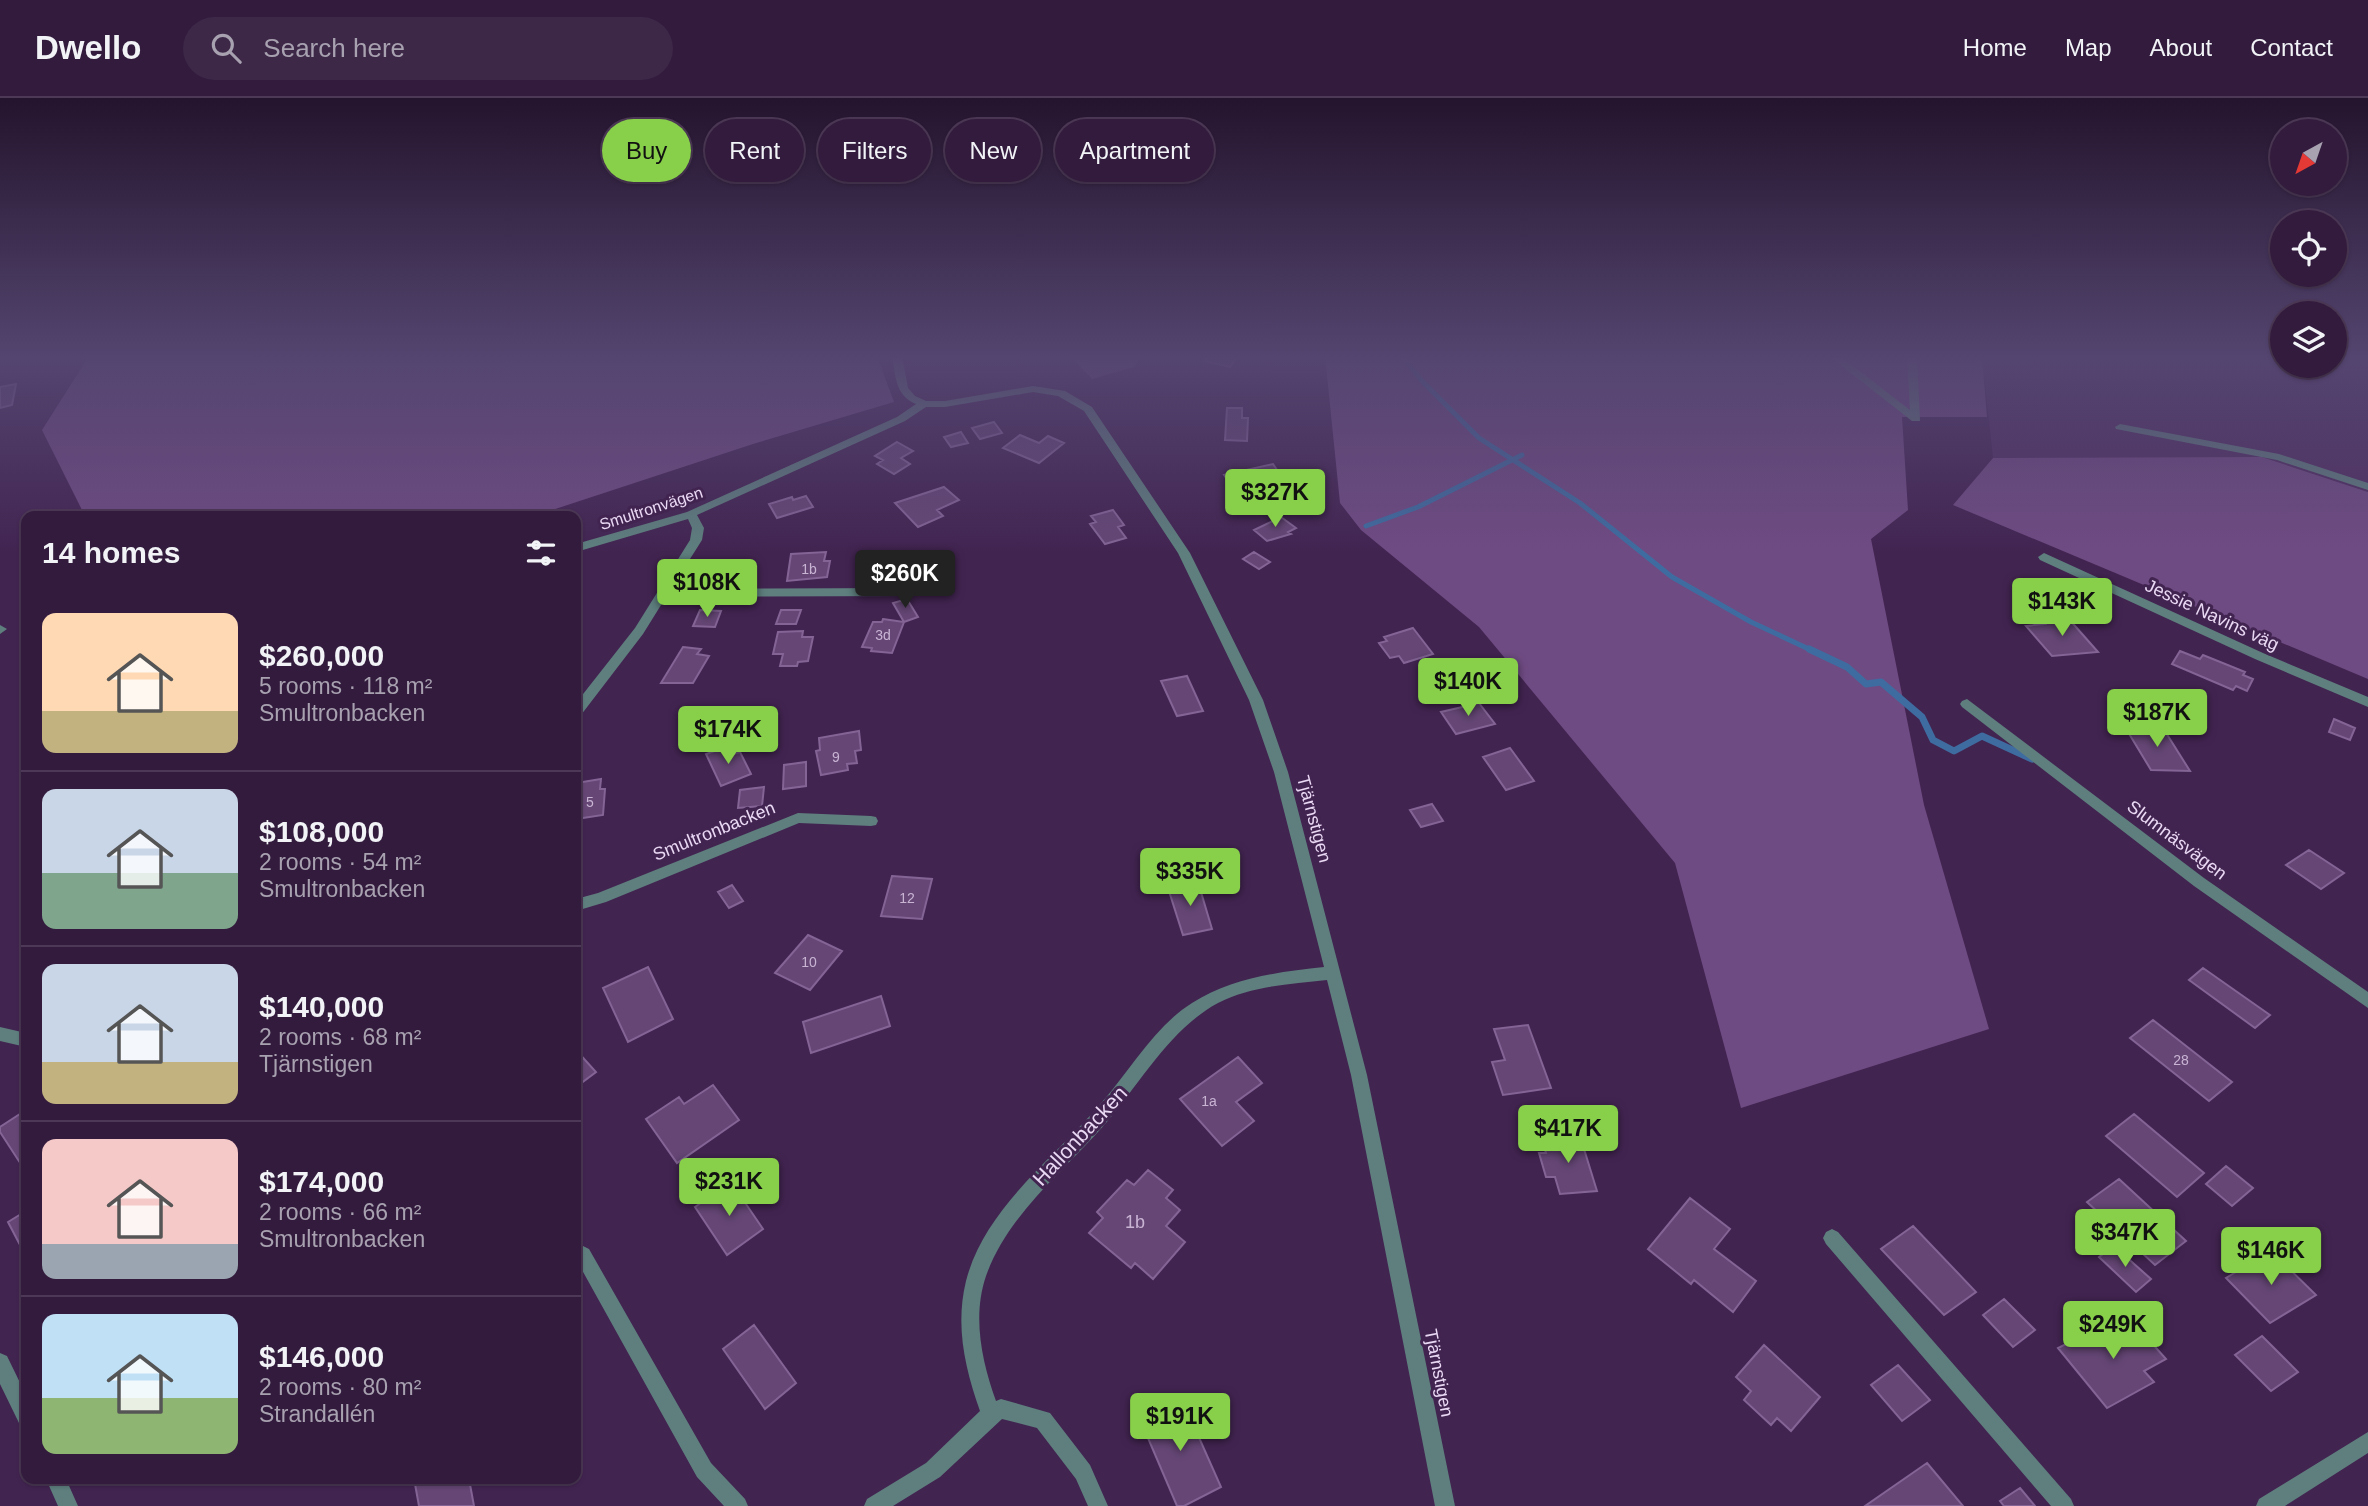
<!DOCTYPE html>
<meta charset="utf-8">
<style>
:root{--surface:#321b3d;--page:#3d2848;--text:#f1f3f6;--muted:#a8a1b0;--line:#4d3957;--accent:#88cf4a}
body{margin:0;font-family:Arial,sans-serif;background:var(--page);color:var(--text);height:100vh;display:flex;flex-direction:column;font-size:26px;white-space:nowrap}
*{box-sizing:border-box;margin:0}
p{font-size:23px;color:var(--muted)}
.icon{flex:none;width:38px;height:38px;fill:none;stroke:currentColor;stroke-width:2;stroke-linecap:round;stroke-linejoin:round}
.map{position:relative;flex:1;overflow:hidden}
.side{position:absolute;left:21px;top:413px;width:560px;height:973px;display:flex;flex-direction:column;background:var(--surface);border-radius:14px;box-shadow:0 2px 5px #0004,0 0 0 2px var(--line)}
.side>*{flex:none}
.top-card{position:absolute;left:602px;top:21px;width:665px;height:63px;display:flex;gap:14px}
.needle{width:46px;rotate:220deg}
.tools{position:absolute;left:2270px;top:21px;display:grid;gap:14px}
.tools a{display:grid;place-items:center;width:77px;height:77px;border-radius:50%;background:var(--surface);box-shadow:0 2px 5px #0004,0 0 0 2px var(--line);font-size:35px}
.price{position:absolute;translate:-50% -60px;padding:0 16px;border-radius:7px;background:var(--accent);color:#111;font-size:23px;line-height:46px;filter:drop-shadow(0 2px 4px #0008)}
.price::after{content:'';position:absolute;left:50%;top:42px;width:21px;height:16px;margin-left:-10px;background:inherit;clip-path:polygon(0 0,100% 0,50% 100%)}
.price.active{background:#222;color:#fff}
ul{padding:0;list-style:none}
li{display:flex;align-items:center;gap:21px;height:175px;padding:0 21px}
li+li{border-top:2px solid var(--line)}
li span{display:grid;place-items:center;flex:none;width:196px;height:140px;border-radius:14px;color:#555}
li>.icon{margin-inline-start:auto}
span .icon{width:84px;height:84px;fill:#fffc;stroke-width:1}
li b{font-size:30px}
h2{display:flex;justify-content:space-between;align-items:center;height:84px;padding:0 21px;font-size:30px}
.chip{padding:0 24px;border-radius:32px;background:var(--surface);box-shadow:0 2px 5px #0004,0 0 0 2px var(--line);font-size:24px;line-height:63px}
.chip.active{background:var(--accent);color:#111}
header{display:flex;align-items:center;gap:42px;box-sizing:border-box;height:98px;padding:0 35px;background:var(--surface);border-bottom:2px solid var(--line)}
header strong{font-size:33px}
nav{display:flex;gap:38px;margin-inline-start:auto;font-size:24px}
.search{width:490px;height:63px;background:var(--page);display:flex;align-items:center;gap:18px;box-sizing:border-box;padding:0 24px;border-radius:38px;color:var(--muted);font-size:26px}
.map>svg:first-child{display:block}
.built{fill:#4e2e60}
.forest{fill:#6f4b83}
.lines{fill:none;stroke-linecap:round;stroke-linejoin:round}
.stream-far1{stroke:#3f6ca0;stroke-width:5}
.stream{stroke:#3f6ca0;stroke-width:7}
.building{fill:#654675;stroke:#836495;stroke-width:2}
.service{fill:#5e7f7e;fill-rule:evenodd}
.minor{fill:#5e7f7e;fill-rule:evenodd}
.labels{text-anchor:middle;stroke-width:6;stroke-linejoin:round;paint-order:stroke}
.number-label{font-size:14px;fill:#c9b4d4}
.far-street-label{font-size:16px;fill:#ead9f4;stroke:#422451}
.street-label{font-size:18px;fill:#ead9f4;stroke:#422451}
.near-number-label{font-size:18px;fill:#c9b4d4}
.near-street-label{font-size:21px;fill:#ead9f4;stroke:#422451}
</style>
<header>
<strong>Dwello</strong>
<div class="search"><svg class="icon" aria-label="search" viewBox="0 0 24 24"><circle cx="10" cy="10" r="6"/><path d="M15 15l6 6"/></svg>Search here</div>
<nav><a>Home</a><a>Map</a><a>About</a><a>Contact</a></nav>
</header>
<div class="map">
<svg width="2368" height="1408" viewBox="0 0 2368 1408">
<rect width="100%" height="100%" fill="#422451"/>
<path class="built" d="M1982 258H2282V268H2334L2335 258H2368V394L2262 359 1993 360Z"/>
<path class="forest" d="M89 258H877L894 304 753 346 534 418H85L42 332Z
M1070 258H1141L1134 269 1092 281Z
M1325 258H1982L1987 319H1902L1908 412 1871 441 1924 707 1989 931 1741 1010 1675 765 1479 529 1361 432 1340 405Z
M2262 359 2368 394V581L1953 407 1993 360Z"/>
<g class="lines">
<path class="stream-far1" d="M1402 258 1422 283 1479 340 1580 405 1672 479 1751 524 1813 553
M1366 428 1418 409 1522 357"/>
<path class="stream" d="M1809 551 1847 569 1866 586 1881 584 1922 619 1933 642 1954 653 1982 638 2032 661"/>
</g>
<path class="building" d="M1209 258H1238L1230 269 1204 263Z
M16 286 12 307 0 310V289Z
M1227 310H1242V320H1248L1247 343 1225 342Z
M994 324 1002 335 980 341 972 330Z
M961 334 968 345 951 349 944 339Z
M1020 337 1039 345 1048 338 1064 345 1039 365 1003 350Z
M897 344 913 353 901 360 910 366 894 376 877 366 883 362 875 358Z
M1273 366 1286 385 1265 390 1269 396 1241 402 1224 377Z
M944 389 959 402 937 412 943 418 918 429 895 405Z
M806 398 813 409 777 420 769 406 792 399 793 402Z
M1113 412 1124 427 1118 429 1126 440 1105 446 1090 426 1096 424 1091 418Z
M1281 419 1296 430 1288 434 1291 436 1267 443 1254 432Z
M826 454 824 463H830L827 479 787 483 791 456Z
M1254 454 1270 464 1259 471 1243 461Z
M932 458 952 481 925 492 905 469Z
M907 501 918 519 904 524 893 505Z
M700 512 721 513 715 529 693 528Z
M781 512H801L796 526H776Z
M2068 520 2098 554 2052 558 2026 528 2045 526 2042 523Z
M883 521 904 524 892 555 871 553 872 550 862 549 873 524H882Z
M1413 530 1433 556 1404 565 1399 558 1390 560 1379 545 1387 543 1384 539Z
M803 533 802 539H813L808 563 798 564 797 568H780L783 556H773L778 534Z
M683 549 701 551 697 556 709 558 693 585H661Z
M2180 553 2200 561 2203 557 2245 574 2243 577 2253 581 2247 593 2236 588 2233 592 2172 566Z
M1187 578 1203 613 1177 618 1161 583Z
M1479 605 1495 626 1456 636 1441 614Z
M2334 621 2355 630 2350 642 2329 634Z
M2125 629 2163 630 2190 673 2151 672Z
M859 633 861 652 855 653 857 665 847 666 848 672 821 677 816 653 820 652 819 640Z
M726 649 730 657 740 654 751 676 721 688 706 656Z
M1510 650 1534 683 1506 692 1483 659Z
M806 664V688L783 691 784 667Z
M601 681 600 691H605L603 717 576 721V685Z
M764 689 762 708 738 710 740 692Z
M1432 706 1443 723 1421 729 1410 712Z
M2309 752 2344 775 2321 791 2286 767Z
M892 778 932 781 922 821 881 818Z
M1198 784 1212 831 1183 837 1168 790Z
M732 787 743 803 729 810 718 794Z
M808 837 842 853 810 892 775 875Z
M648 869 673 921 628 944 603 890Z
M2203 870 2270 917 2255 930 2189 882Z
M881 898 890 928 811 955 803 924Z
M2153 922 2232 984 2209 1003 2130 940Z
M1528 927 1551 990 1503 997 1492 964 1505 962 1494 931Z
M576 952 596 974 576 989Z
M1238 959 1262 985 1236 1004 1254 1023 1222 1048 1180 1001Z
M713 987 739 1022 677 1065 646 1021 679 999 684 1006Z
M26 1012V1074L0 1034V1029Z
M2134 1016 2204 1075 2177 1099 2106 1038Z
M1580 1038 1597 1093 1560 1096 1555 1079H1546L1539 1055H1546L1542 1041Z
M2226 1068 2253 1090 2232 1108 2206 1086Z
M1148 1072 1173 1092 1166 1100 1180 1112 1166 1128 1185 1144 1153 1181 1135 1165 1131 1170 1089 1135 1103 1120 1097 1114 1127 1082 1134 1087Z
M2119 1081 2186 1143 2155 1167 2087 1104Z
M731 1084 763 1131 727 1157 695 1109Z
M1690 1100 1730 1131 1714 1151 1756 1183 1733 1214 1694 1182 1691 1186 1648 1151Z
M26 1113V1142L20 1147 8 1124Z
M1913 1128 1976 1194 1944 1217 1881 1151Z
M2114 1148 2151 1181 2136 1194 2099 1159Z
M2271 1153 2316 1197 2270 1225 2226 1180Z
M2004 1201 2035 1232 2013 1249 1983 1217Z
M2115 1221 2131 1238 2141 1233 2166 1261 2144 1273 2154 1284 2107 1310 2058 1250Z
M754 1227 796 1285 765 1311 723 1251Z
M2262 1238 2298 1274 2271 1293 2235 1257Z
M1764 1247 1820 1299 1791 1333 1777 1320 1771 1327 1744 1302 1751 1293 1736 1279Z
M1898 1267 1930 1302 1902 1323 1871 1287Z
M1181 1299 1221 1389 1184 1408H1177L1139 1319Z
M1927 1365 1963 1408H1865Z
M425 1381H469L474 1408H419L415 1386Z
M2020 1390 2035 1408H2004L2000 1403Z"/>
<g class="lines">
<path class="service" d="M2120 326 2279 356 2368 385V392L2277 362 2116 331 2115 329Z
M0 929 26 935V949L0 943Z
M1832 1131 1838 1134 2071 1401 2074 1408H2051L1826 1146 1823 1140 1826 1134Z"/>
<path class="minor" d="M892 258H902L908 290 915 298 926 303H945L1033 288 1065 293 1092 309 1190 455 1263 602 1288 674 1367 977 1455 1408H1435L1351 977 1327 882C1290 886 1251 888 1218 905 1170 931 1141 984 1106 1025 1064 1073 1008 1116 986 1178 972 1219 982 1264 996 1303L1001 1301 1050 1315 1090 1367 1108 1408H1088L1076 1381 1037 1330 1002 1321 940 1379 893 1408H864L867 1401 926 1365 980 1313C965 1270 955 1228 966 1183 985 1109 1056 1059 1103 1003 1131 971 1155 928 1192 905 1232 880 1277 874 1324 869L1274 674 1249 602 1178 455 1084 313 1058 298 1033 294 945 309H926L905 323 697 417 704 430 702 442 671 491 909 490 915 494 909 498 666 499 643 536 581 617 576 619V605L635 530 690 442 692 430 688 421 576 454V446L687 414 897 319 916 306C895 297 896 279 892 258Z
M1829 258H1840L1910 312 1907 258H1917L1920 323H1912Z
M2044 455 2263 555 2368 599V609L2255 561 2040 462 2038 459Z
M0 527 7 531 0 536Z
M1967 601 2204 780 2368 894V910L2194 788 1962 609 1960 606 1962 603Z
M798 715 871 718 876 719 878 723 876 727 871 728 799 725 606 804 576 813V801L598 795Z
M583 1148 589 1151 711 1365 745 1401 748 1408H724L697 1379 577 1163 576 1153Z
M0 1255 7 1258 26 1297V1328L19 1325 0 1286Z
M2368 1334V1355L2285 1408H2256L2259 1401Z
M46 1381H66L78 1408H58Z"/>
</g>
<linearGradient id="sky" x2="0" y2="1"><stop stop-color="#24142d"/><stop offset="0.57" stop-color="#544570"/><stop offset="1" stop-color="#544570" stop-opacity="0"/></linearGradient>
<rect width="2368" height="455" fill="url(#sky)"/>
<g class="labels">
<g class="number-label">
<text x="809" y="476">1b</text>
<text x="883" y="542">3d</text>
<text x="836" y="664">9</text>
<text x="590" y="709">5</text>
<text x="907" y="805">12</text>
<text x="809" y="869">10</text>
<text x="2181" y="967">28</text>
<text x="1209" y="1008">1a</text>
</g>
<g class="far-street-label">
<text transform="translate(651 410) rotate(-18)" y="6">Smultronvägen</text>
</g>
<g class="street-label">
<text transform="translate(2212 517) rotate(25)" y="6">Jessie Navins väg</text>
<text transform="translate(1314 721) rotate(75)" y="6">Tjärnstigen</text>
<text transform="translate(714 733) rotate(-22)" y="6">Smultronbacken</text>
<text transform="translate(2177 742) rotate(37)" y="6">Slumnäsvägen</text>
<text transform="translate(1439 1275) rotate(79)" y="6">Tjärnstigen</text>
</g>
<g class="near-number-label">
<text x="1135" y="1130">1b</text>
</g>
<g class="near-street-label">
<text transform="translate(1080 1038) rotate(-47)" y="7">Hallonbacken</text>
</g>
</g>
</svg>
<div class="tools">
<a><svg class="needle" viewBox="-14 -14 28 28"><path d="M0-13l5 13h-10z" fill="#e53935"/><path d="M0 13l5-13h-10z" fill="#a8a1b0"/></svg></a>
<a><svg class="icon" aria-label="locate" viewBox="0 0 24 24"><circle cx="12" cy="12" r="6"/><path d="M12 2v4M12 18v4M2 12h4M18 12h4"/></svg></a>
<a><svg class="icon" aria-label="layers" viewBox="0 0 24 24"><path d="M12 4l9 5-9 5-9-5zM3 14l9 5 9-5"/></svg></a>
</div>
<b class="price" style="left:1275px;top:431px">$327K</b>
<b class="price active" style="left:905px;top:512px">$260K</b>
<b class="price" style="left:707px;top:521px">$108K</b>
<b class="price" style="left:2062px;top:540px">$143K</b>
<b class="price" style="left:1468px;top:620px">$140K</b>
<b class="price" style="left:2157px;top:651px">$187K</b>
<b class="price" style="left:728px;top:668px">$174K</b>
<b class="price" style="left:1190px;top:810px">$335K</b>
<b class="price" style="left:1568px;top:1067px">$417K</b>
<b class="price" style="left:729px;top:1120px">$231K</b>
<b class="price" style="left:2125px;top:1171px">$347K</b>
<b class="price" style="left:2271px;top:1189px">$146K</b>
<b class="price" style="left:2113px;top:1263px">$249K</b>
<b class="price" style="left:1180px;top:1355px">$191K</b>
<div class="top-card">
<a class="chip active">Buy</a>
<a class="chip">Rent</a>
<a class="chip">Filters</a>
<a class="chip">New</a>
<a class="chip">Apartment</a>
</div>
<section class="side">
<h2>14 homes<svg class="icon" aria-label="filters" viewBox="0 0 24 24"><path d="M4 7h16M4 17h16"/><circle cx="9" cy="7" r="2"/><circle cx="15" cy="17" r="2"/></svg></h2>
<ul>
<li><span style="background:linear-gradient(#ffd9b3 70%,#c2b280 0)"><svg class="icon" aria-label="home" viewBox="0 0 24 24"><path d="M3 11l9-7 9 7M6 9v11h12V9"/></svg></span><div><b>$260,000</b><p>5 rooms · 118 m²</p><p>Smultronbacken</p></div></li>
<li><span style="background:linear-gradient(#c9d6e8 60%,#7fa58c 0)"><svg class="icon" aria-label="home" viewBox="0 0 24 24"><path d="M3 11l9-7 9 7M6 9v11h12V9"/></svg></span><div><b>$108,000</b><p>2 rooms · 54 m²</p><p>Smultronbacken</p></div></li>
<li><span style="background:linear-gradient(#c9d6e8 70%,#c2b280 0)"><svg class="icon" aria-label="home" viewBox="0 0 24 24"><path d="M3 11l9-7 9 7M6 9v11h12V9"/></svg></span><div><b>$140,000</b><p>2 rooms · 68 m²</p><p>Tjärnstigen</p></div></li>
<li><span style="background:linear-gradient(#f6c9c9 75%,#9aa5b1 0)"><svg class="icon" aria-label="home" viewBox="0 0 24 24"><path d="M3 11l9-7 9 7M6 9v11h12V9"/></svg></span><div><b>$174,000</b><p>2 rooms · 66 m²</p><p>Smultronbacken</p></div></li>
<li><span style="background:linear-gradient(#bfe0f5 60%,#8fb573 0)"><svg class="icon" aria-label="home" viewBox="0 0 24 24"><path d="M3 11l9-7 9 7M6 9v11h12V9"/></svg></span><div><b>$146,000</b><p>2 rooms · 80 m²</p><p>Strandallén</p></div></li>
</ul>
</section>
</div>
